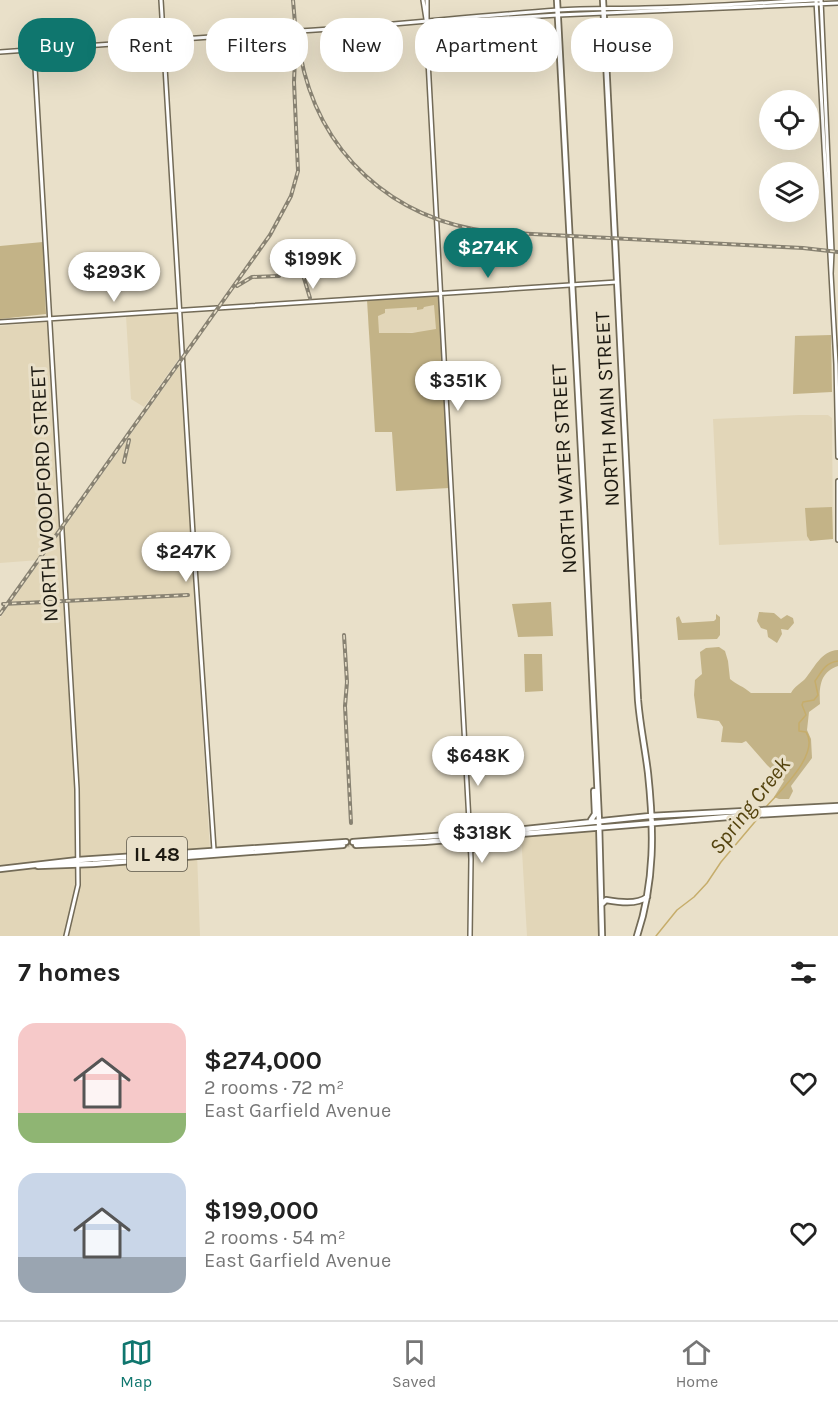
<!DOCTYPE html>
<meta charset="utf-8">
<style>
:root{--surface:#fff;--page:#f2f2f2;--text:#222;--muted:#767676;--line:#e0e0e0;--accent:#0f766e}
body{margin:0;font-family:Karla,sans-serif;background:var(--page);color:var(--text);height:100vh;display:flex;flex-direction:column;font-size:22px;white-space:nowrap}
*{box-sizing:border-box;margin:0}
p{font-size:20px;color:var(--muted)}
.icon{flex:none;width:33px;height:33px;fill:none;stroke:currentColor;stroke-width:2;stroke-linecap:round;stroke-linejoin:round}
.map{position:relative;height:936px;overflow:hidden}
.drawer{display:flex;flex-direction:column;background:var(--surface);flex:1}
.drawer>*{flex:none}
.guide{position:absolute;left:18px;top:18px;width:802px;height:54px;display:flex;gap:12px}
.buttons{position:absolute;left:759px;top:90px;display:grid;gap:12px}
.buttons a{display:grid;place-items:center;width:60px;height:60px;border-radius:50%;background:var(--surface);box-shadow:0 6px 24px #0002;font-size:30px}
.price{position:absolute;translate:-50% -51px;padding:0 14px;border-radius:21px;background:#fff;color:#222;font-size:20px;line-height:39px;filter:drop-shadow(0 2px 3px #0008)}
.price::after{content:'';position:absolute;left:50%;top:36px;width:18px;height:14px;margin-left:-9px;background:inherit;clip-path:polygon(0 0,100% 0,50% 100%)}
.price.on{background:var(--accent);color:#fff}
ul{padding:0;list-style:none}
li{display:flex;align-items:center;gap:18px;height:150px;padding:0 18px}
li span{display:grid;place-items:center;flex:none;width:168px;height:120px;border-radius:18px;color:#555}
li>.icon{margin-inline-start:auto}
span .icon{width:72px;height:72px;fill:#fffc;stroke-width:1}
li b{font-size:26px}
h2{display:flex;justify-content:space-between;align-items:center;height:72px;padding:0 18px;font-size:26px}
.tag{padding:0 21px;border-radius:24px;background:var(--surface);box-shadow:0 6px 24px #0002;font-size:21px;line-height:54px}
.tag.on{background:var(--accent);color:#fff}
.tab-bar{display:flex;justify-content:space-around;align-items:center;height:84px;border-top:2px solid var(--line);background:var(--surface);font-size:16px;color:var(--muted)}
.tab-bar a{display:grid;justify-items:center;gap:3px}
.tab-bar .on{color:var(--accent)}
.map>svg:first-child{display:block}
.built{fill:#e2d6b8}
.green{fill:#c3b387;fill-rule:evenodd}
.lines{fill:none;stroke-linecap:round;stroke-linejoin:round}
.stream{stroke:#c6ad6b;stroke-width:1.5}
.major-tunnel{stroke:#c0b8a4;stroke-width:4.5;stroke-dasharray:4.5 2;stroke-linecap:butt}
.minor-casing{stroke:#736b57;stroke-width:6}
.major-casing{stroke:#736b57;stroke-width:8}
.minor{stroke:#fff;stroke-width:3}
.major{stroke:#fff;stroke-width:4.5}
.rail-casing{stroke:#888272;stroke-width:4}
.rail{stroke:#e9e0c9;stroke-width:1.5;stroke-dasharray:4.5;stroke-linecap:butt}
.labels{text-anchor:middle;stroke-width:6;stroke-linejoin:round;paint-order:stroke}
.shield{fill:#e9e0c9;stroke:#5a5548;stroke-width:1.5}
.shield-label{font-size:20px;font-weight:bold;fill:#1c1911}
.street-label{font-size:21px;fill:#1c1911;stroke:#e9e0c9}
.water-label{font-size:22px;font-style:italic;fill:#54430e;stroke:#e9e0c9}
</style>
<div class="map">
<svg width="838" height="936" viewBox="0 0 838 936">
<rect width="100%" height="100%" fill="#e9e0c9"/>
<path class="built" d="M439 295 440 331 369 335 367 299Z
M177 313 180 357 144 407 131 399 126 316Z
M47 322 59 531 39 560 0 563V326Z
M180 365 210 851 197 852 200 936H0V618Z
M799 415H828L832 418 833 539 719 545 713 419Z
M598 828 601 936H527L521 834Z"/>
<path class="green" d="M43 242 46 314 0 319V246Z
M439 295 449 488 396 491 392 432H375L367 299ZM434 305 436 329 412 333H379L378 316 385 313V309L417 307V310L423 309 424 307Z
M831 335 832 392 793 394 795 336Z
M832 507 833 539 810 541 807 536 805 508Z
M551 602 553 636 518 637 512 604Z
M759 612 774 613 781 619 787 615 793 618 794 623 788 630 781 629 782 634 777 643 768 637 767 630 761 628 757 621Z
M716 614 720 617V635L717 639 678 640 676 618 679 616 682 623 714 621 716 619Z
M719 647 725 651 728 661 730 679C737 685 743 686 751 693H791C795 686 800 684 805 679 815 667 821 651 838 650V666C820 672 819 687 820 704L809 712 807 730 811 739 812 758 791 786 793 791 789 799H779L774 797 784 781 767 765 746 741 742 743 721 742 723 727 719 721 697 718 694 695 695 680 702 674 700 652 706 648Z
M524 654H542L543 691 525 692Z"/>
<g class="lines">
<path class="stream" d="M765 808C778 793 821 754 806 732L799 731V723L806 715 802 705 803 702 814 700 818 695 815 681C822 671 825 663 838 661
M656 936 677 910 694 897 707 883 721 862 759 817"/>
<path class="major-tunnel" d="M345 845H353"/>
<g class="minor-casing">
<path id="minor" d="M161 0 194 551 214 850
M423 0 426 19
M427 0V42L471 859 470 936
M816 0 836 364 838 457
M441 22 558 15 838 3
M299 31C386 26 472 16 558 10 587 8 616 9 645 8 701 7 757 3 813 0H821L832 251 831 274
M34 50 77 789 78 885 66 936
M0 52 293 31
M0 322 617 282
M838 481V540"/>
</g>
<g class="major-casing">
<path id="major" d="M557 0 584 507 599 821 602 936
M603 0 638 700C640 725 645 748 648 773 654 829 655 882 637 936
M591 820 595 814 594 791
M460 832 469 820 475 828 480 831
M460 840 466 843 471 850
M353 842 516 830 650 816 838 806
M356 845 424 842 753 815 838 810
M38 866 93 864 343 845
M0 869 78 860 346 842
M602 904 606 900C618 902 637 905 647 897"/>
</g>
<use href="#minor" class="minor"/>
<use href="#major" class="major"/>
<g class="rail-casing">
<path id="rail" d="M300 53C318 153 392 220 492 232L803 248 838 252
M303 275 310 298
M237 286 252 277 279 276
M124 462 129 440
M3 604 188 595
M0 614 270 235 291 196 298 171 294 82 296 35 293 0
M344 635 347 682 345 706 351 823"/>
</g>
<use href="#rail" class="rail"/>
</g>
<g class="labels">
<rect class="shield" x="127" y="837" width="60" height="34" rx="4.5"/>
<g class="shield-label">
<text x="157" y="861">IL 48</text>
</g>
<g class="street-label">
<text transform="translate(607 409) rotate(-93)" y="7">NORTH MAIN STREET</text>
<text transform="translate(564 469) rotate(-93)" y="7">NORTH WATER STREET</text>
<text transform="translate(44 494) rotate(-93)" y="7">NORTH WOODFORD STREET</text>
</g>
<g class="water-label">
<text transform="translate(749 805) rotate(-52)" y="8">Spring Creek</text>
</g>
</g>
</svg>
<div class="buttons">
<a><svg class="icon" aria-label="locate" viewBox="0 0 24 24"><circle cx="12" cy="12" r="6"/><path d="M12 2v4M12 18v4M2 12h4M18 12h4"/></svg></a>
<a><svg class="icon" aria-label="layers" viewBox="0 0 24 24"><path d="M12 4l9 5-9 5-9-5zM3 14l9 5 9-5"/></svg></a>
</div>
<b class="price on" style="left:488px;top:279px">$274K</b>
<b class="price" style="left:313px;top:290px">$199K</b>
<b class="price" style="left:114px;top:303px">$293K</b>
<b class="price" style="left:458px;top:412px">$351K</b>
<b class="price" style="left:186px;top:583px">$247K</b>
<b class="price" style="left:478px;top:787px">$648K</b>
<b class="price" style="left:482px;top:864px">$318K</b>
<div class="guide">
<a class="tag on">Buy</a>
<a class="tag">Rent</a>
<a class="tag">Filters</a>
<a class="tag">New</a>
<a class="tag">Apartment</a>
<a class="tag">House</a>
</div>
</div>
<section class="drawer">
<h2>7 homes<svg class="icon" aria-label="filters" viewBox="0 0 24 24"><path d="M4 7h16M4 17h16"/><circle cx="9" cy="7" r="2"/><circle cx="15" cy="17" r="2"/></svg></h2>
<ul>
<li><span style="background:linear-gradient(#f6c9c9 75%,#8fb573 0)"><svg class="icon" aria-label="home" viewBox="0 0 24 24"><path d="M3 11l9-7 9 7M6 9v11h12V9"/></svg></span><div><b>$274,000</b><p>2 rooms · 72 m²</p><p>East Garfield Avenue</p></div><svg class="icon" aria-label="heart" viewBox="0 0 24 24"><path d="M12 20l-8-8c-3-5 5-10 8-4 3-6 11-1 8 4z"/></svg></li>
<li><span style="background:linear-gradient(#c9d6e8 70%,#9aa5b1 0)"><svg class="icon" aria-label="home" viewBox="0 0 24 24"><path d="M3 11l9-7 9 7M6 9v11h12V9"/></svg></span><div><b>$199,000</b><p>2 rooms · 54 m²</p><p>East Garfield Avenue</p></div><svg class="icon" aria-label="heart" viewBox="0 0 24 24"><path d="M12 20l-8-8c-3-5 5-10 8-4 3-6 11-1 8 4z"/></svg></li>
</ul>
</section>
<nav class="tab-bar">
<a class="on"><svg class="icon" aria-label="map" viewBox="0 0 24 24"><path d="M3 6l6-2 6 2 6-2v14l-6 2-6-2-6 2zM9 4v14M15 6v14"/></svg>Map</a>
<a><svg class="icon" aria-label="saved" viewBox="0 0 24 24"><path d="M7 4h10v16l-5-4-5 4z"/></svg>Saved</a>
<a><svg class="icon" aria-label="home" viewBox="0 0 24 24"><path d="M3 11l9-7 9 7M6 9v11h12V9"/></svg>Home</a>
</nav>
